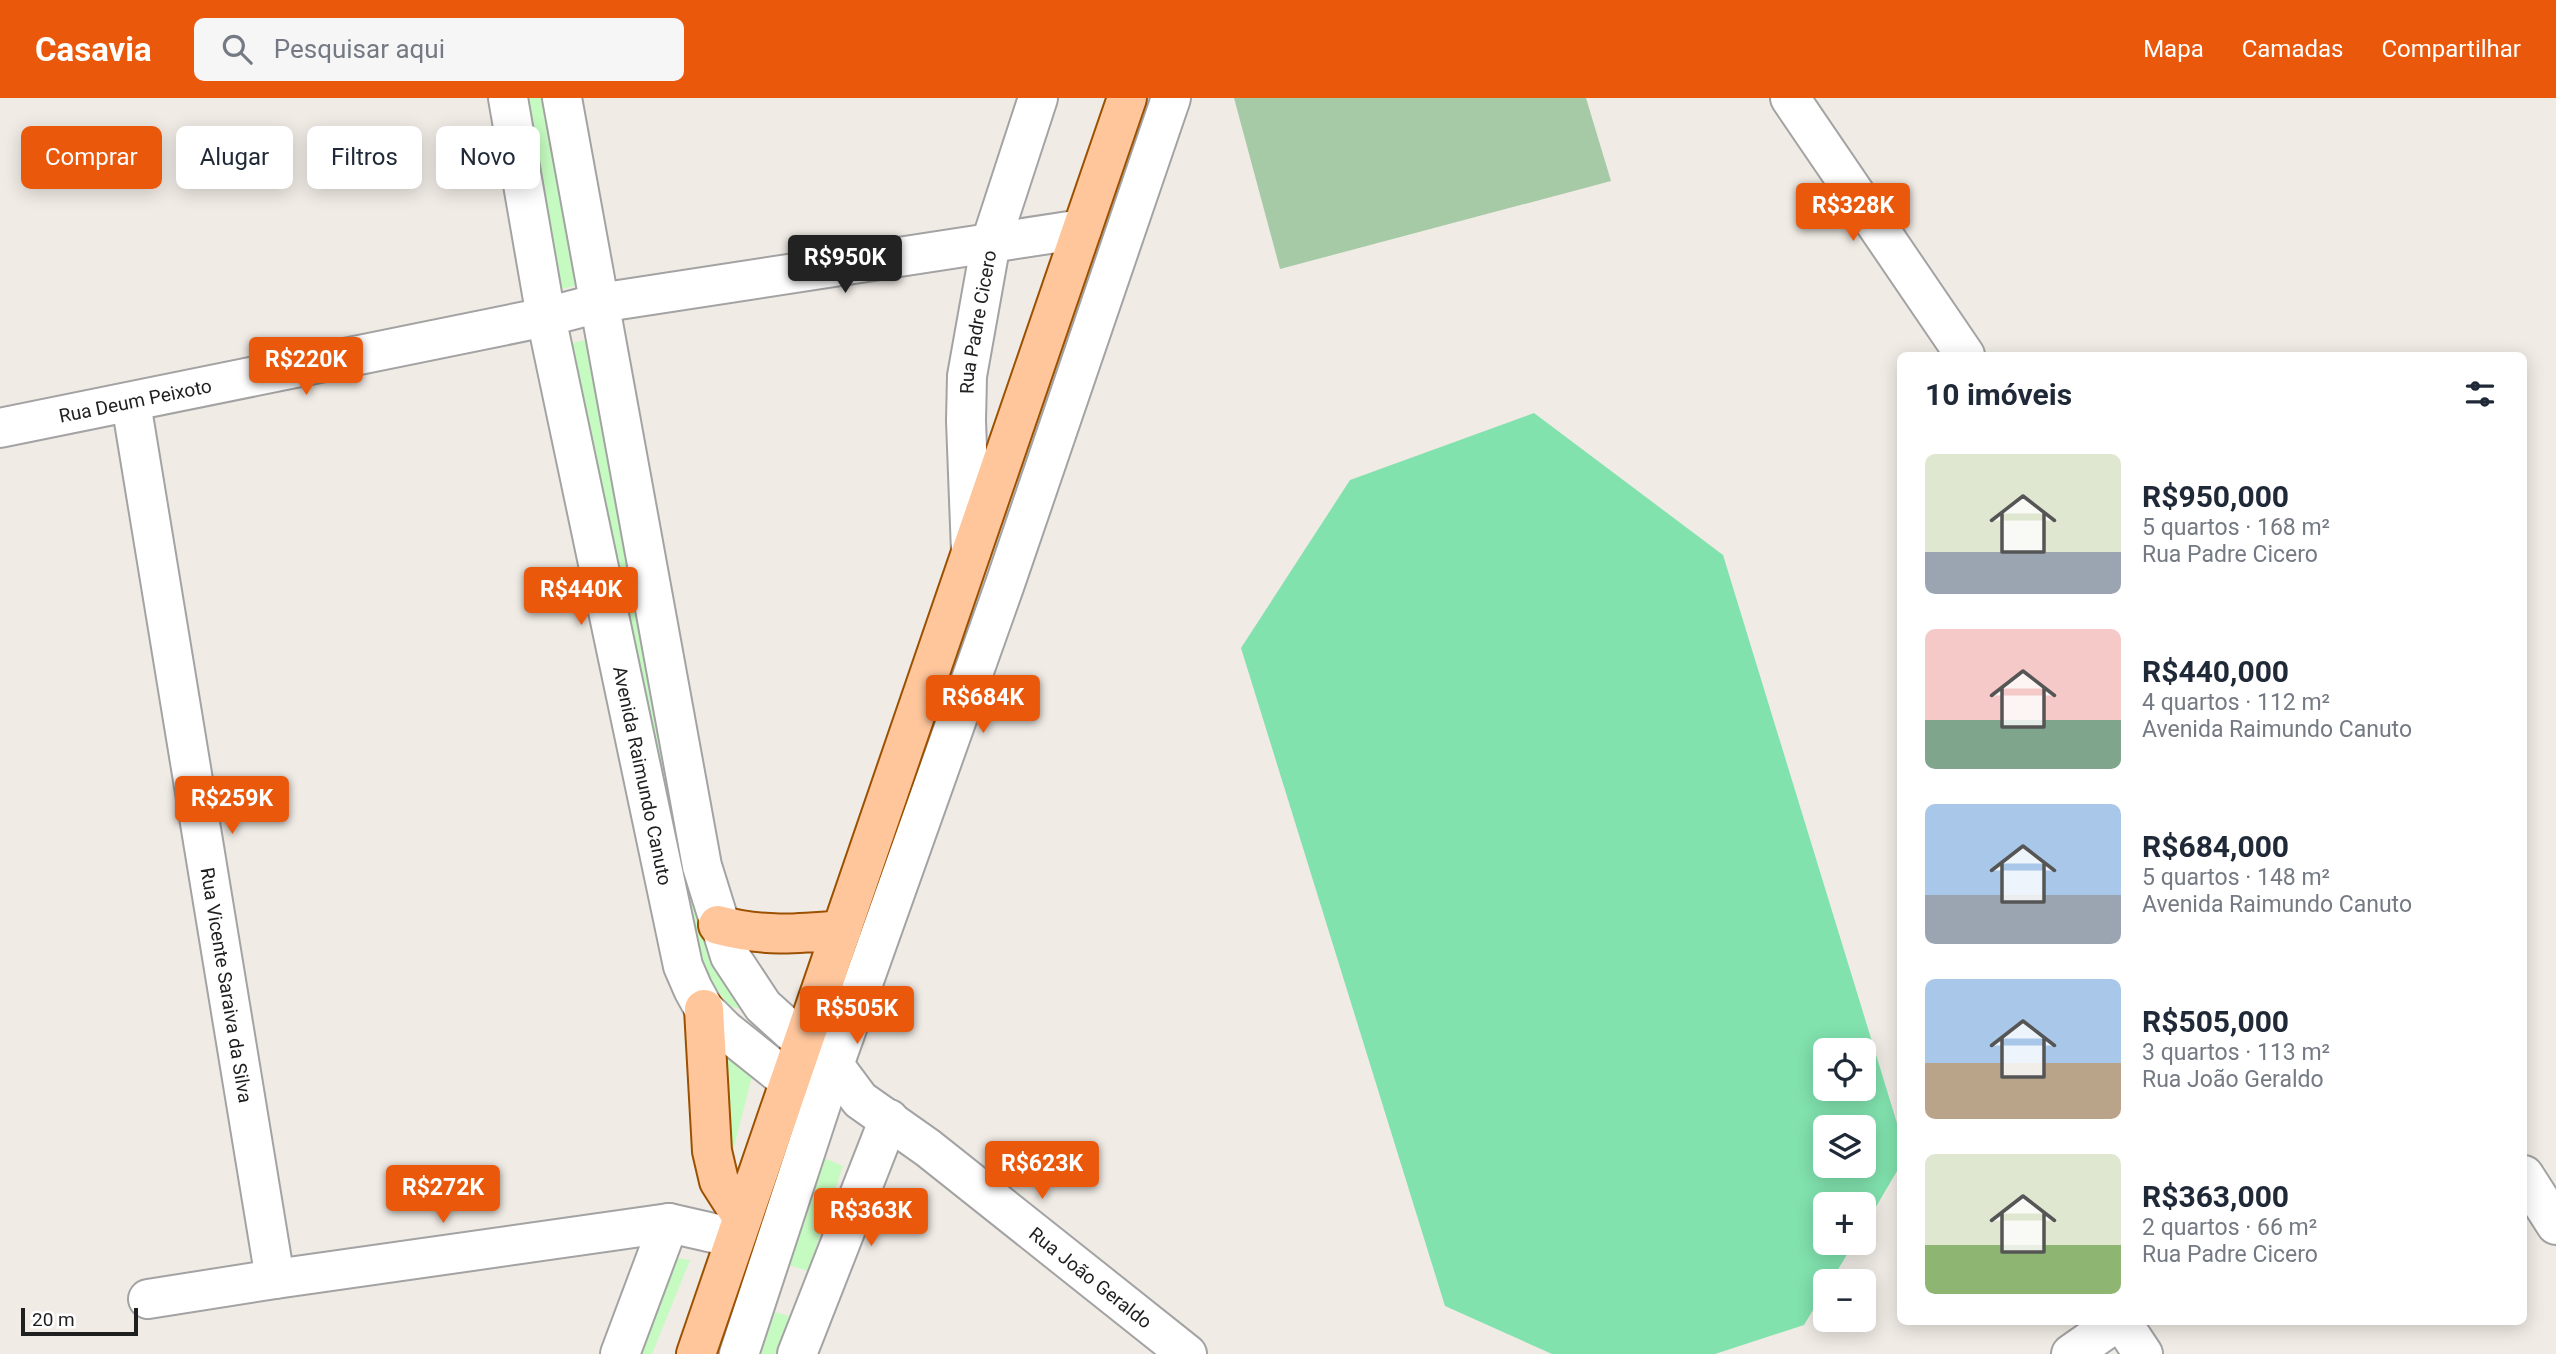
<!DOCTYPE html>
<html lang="pt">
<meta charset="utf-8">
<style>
:root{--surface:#fff;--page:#f6f6f7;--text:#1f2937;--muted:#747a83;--accent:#ea580c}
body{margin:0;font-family:Roboto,sans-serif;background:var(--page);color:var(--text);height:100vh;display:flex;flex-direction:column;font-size:26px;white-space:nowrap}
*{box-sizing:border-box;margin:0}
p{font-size:23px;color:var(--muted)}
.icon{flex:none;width:38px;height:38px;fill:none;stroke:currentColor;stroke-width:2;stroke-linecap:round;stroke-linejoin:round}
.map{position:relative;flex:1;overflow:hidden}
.drawer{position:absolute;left:1897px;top:254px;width:630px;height:973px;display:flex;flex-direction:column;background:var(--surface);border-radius:10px;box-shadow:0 4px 18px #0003}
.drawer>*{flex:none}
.top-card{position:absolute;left:21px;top:28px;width:665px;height:63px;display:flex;gap:14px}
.controls{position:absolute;left:1813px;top:940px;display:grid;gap:14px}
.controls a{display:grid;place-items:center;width:63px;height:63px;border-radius:10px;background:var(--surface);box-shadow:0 4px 18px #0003;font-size:35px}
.scale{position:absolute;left:21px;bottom:18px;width:117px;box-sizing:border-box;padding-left:7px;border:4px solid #1f1f1f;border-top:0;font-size:19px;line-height:24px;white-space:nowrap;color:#1f1f1f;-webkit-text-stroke:5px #fff;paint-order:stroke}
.price{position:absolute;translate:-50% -60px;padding:0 16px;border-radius:7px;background:var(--accent);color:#fff;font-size:23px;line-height:46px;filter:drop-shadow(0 2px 4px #0008)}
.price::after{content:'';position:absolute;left:50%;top:42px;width:21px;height:16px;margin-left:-10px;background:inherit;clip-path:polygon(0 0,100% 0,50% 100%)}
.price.current{background:#222;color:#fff}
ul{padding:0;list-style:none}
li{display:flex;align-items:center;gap:21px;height:175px;padding:0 28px}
li span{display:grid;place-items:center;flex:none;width:196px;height:140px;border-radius:10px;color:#555}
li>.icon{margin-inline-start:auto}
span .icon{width:84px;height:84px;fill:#fffc;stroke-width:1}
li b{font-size:30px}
h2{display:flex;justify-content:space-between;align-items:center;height:84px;padding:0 28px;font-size:30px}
.chip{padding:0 24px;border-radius:10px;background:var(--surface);box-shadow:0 4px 18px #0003;font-size:24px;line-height:63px}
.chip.current{background:var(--accent);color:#fff}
header{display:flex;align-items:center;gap:42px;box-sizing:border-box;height:98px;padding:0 35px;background:var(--accent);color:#fff}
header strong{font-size:33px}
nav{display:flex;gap:38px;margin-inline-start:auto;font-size:24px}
.search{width:490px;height:63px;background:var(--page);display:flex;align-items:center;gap:18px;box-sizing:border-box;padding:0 24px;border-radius:10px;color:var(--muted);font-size:26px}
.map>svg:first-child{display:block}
.cemetery{fill:#a6caa6}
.park{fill:#c5fbc1}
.pitch{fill:#81e2ae;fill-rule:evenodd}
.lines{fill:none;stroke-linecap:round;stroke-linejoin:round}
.minor-casing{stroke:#a3a3a3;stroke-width:42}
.major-casing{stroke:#9b5100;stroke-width:42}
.minor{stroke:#fff;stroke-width:38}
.major{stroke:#ffc69c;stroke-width:38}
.labels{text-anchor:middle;stroke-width:5;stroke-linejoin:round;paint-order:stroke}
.street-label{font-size:19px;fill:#1f1f1f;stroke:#fff}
</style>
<header>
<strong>Casavia</strong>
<div class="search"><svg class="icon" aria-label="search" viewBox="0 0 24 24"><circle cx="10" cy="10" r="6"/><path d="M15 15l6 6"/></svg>Pesquisar aqui</div>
<nav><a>Mapa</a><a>Camadas</a><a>Compartilhar</a></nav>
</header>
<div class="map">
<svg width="2556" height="1256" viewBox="0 0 2556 1256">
<rect width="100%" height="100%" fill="#f0ebe5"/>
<path class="cemetery" d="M1234 0H1586L1611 83 1280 171Z"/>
<path class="park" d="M522 0H556L589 184 562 191Z
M601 239 698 749 675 758 571 245Z
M699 783 762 917 729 908 704 874 681 787Z
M709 930 756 962 725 1085Z
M824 1060 843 1068 808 1173 789 1167Z
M670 1159 690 1162 652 1256H631Z
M775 1214 792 1219 779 1256H761Z"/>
<path class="pitch" d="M1534 315 1723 457 1900 1035V1068L1864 1129V1106H1825V1144L1854 1145 1831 1183H1825V1192L1804 1227 1715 1256H1552L1445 1208 1241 550 1350 382ZM1825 952H1864V990H1825ZM1825 1029H1864V1068H1825Z"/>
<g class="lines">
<g class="minor-casing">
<g id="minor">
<path id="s1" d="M508 0 546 219 683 868 693 891 704 911 725 932 790 984 820 998"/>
<path id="s2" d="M562 0 702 768 730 858 763 908 804 945 834 967 860 1002 928 1050 1187 1256"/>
<path d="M1790 0 1965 257"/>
<path id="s3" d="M131 305 275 1181"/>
<path id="s4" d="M0 330 546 219 599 205 1082 131"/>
<path id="s5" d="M971 454 966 323 967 278 991 144 1038 0"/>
<path d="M2524 1077 2556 1127"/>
<path d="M148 1201 275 1181 669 1125 735 1140"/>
<path d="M2121 1223 2143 1256"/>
<path d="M620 1256 669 1125"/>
<path d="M739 1256 834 967 1005 486 1171 0"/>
<path d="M797 1256 889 1021"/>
<path d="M2071 1256 2118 1223"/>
</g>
</g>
<g class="major-casing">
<path id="major" d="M718 827C763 839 796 836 842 832
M704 911 712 1053 719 1083 742 1119
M696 1256 1127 0"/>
</g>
<use href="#minor" class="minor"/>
<use href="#major" class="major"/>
</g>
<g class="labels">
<g class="street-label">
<text dy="7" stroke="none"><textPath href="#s5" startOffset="231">Rua Padre Cicero</textPath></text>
<text dy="7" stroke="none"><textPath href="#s4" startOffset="138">Rua Deum Peixoto</textPath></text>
<text dy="7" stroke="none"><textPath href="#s1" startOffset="691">Avenida Raimundo Canuto</textPath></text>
<text dy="7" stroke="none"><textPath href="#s3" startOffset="590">Rua Vicente Saraiva da Silva</textPath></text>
<text dy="7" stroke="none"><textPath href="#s2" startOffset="1362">Rua João Geraldo</textPath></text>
</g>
</g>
</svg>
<div class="controls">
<a><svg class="icon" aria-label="locate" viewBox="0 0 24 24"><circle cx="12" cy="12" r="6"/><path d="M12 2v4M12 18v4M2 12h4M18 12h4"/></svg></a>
<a><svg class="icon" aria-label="layers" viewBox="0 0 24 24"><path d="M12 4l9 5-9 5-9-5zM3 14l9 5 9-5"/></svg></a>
<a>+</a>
<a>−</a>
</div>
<div class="scale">20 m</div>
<b class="price" style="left:1853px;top:145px">R$328K</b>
<b class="price current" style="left:845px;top:197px">R$950K</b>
<b class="price" style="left:306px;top:299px">R$220K</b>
<b class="price" style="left:581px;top:529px">R$440K</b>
<b class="price" style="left:983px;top:637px">R$684K</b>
<b class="price" style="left:232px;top:738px">R$259K</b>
<b class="price" style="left:857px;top:948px">R$505K</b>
<b class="price" style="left:1042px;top:1103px">R$623K</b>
<b class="price" style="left:443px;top:1127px">R$272K</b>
<b class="price" style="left:871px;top:1150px">R$363K</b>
<div class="top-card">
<a class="chip current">Comprar</a>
<a class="chip">Alugar</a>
<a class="chip">Filtros</a>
<a class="chip">Novo</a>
</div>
<section class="drawer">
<h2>10 imóveis<svg class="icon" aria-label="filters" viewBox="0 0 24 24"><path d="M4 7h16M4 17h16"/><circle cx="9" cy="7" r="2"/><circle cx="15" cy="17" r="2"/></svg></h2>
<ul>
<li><span style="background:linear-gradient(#dfe7d0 70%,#9aa5b1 0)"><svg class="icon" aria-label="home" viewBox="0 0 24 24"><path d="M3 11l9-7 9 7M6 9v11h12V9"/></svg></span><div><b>R$950,000</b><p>5 quartos · 168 m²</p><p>Rua Padre Cicero</p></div></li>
<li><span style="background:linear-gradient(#f6c9c9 65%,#7fa58c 0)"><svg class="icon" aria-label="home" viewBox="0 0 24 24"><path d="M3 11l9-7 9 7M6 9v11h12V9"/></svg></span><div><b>R$440,000</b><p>4 quartos · 112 m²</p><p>Avenida Raimundo Canuto</p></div></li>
<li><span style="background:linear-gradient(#a9c7e8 65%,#9aa5b1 0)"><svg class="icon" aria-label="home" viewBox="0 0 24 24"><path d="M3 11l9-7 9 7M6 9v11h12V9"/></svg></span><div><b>R$684,000</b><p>5 quartos · 148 m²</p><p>Avenida Raimundo Canuto</p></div></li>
<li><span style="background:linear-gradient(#a9c7e8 60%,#b9a48a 0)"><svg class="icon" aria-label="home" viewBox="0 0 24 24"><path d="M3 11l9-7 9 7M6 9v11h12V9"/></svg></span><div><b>R$505,000</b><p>3 quartos · 113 m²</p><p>Rua João Geraldo</p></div></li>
<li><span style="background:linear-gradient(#dfe7d0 65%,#8fb573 0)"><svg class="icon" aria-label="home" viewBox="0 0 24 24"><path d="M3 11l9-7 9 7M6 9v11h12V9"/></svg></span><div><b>R$363,000</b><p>2 quartos · 66 m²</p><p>Rua Padre Cicero</p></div></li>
</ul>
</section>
</div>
